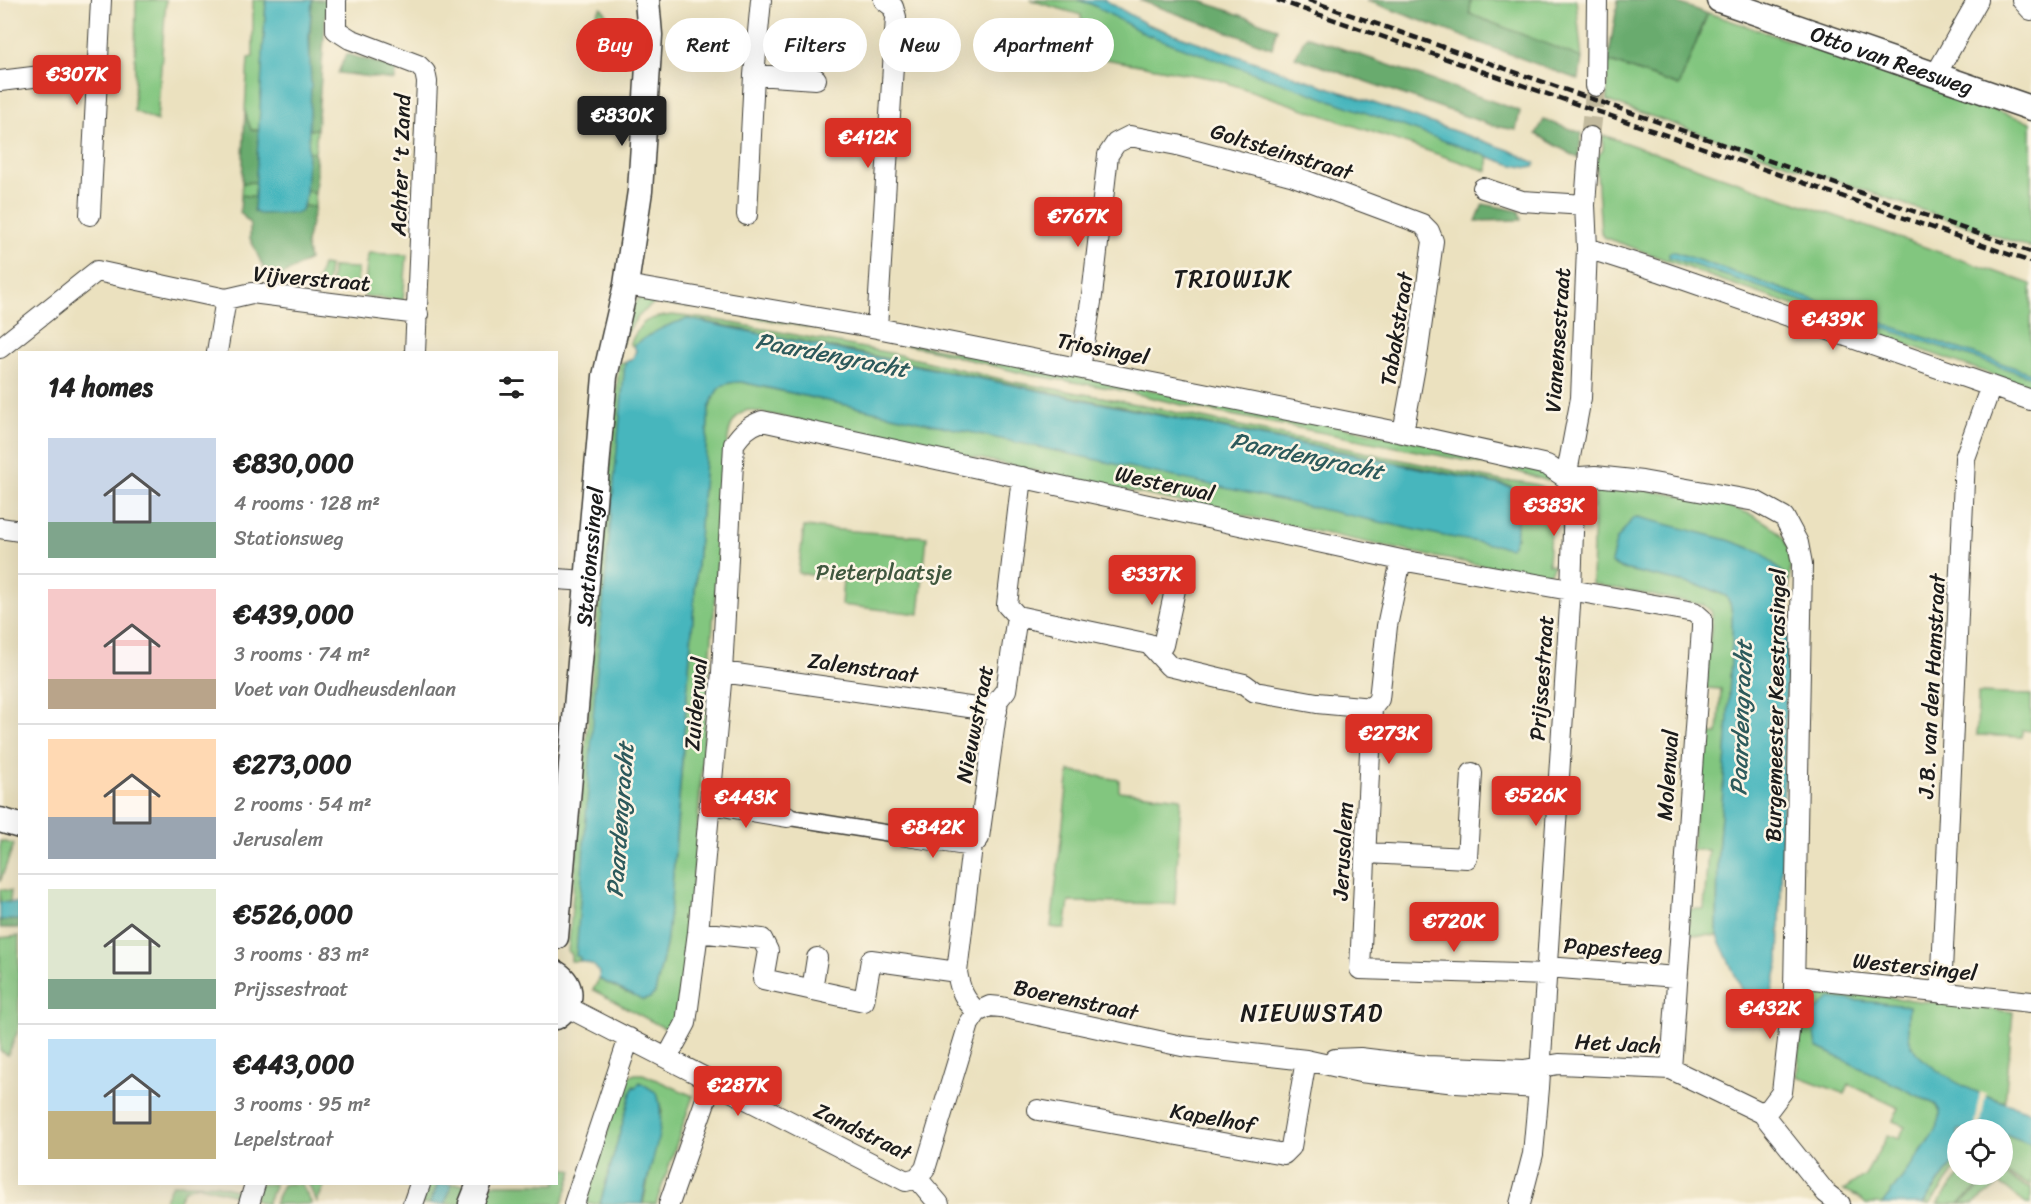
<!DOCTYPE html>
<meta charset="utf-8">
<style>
:root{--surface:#fff;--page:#f2f2f2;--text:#222;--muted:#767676;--line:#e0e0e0;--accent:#d93025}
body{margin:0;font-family:Sriracha,sans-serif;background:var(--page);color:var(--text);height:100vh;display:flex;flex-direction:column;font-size:22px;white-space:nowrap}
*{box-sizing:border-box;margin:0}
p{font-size:20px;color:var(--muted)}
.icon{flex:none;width:33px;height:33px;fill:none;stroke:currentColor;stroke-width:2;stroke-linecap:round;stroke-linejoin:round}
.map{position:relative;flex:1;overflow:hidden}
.panel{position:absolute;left:18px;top:351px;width:540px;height:834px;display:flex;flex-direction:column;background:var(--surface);border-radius:0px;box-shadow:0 6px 24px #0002}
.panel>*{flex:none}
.banner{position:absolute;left:576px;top:18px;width:570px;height:54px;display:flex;gap:12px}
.fabs{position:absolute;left:1947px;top:1119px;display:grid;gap:12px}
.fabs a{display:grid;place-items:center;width:66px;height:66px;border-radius:50%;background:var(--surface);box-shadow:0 6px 24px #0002;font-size:30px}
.price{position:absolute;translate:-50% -51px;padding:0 14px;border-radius:6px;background:var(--accent);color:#fff;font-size:20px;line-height:39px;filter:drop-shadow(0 2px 3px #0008)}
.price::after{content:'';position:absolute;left:50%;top:36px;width:18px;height:14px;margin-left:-9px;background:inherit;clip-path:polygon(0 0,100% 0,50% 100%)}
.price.current{background:#222;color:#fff}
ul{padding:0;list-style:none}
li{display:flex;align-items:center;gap:18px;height:150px;padding:0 30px}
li+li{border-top:2px solid var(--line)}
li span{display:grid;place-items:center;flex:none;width:168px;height:120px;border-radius:0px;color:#555}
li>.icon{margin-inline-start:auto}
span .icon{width:72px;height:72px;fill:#fffc;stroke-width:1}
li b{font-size:26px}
h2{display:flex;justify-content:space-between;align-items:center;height:72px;padding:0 30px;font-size:26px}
.chip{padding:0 21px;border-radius:27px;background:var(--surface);box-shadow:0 6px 24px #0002;font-size:21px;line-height:54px}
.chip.current{background:var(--accent);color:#fff}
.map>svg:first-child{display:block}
.green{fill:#82c67f;stroke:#4f714e;stroke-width:1.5}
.forest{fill:#69ab6e;stroke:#426445;stroke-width:1.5}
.water{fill:#46b6bd;stroke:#31696c;stroke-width:1.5}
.pier{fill:#ebe1bf}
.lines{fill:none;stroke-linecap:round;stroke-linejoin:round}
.minor-tunnel{stroke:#c2ba9e;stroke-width:20;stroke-dasharray:20 10;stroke-linecap:butt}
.pedestrian-casing{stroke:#3b3a34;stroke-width:18}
.minor-casing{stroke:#3b3a34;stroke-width:22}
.tertiary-casing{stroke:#3b3a34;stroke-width:27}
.pedestrian{stroke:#fff;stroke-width:15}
.minor{stroke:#fff;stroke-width:20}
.tertiary{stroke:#fff;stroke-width:24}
.rail{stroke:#1c1c1c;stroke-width:4.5;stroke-dasharray:9 4.5;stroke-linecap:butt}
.labels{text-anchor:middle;stroke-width:5;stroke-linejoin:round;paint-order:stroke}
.street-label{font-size:22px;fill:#1c1c1c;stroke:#fcf5e5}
.park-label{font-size:22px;fill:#40583f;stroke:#fcf5e5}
.neighbourhood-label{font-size:24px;letter-spacing:1.5px;fill:#1c1c1c;stroke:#fcf5e5}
.water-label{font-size:24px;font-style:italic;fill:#2d5a5c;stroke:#fcf5e5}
</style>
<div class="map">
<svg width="2031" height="1204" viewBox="0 0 2031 1204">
<rect width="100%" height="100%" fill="#fcf5e5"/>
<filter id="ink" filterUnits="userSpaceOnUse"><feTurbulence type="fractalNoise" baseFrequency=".0167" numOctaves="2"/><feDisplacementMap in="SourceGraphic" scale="12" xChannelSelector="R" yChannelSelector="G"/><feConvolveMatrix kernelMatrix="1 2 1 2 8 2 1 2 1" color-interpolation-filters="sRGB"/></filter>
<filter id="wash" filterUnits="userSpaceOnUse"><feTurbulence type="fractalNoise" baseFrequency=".008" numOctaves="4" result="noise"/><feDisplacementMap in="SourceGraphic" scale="24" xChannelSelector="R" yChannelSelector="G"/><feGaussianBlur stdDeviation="1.35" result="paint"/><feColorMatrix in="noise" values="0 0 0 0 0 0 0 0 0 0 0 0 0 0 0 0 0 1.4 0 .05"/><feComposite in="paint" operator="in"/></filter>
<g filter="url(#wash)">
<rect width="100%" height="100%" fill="#ebe1bf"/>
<path class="green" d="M136 0H166L157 121 134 111Z
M253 0H266L259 130H251L245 112 248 58 253 57Z
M1030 0H1080L1490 147 1487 171 1216 79 1100 58 1084 49 1081 15Z
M1471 0H1576L1582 59 1469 14Z
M601 7 619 30 594 31 595 16Z
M1708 13 2031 122V248L1607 101V61L1679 86Z
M317 129 315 154 307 150 308 130Z
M1603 135 2031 284V388L1712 277 1604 237 1601 233 1596 158 1603 150Z
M256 182 255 197 241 195 242 183Z
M305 189 315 194V207L303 206 306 195Z
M368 253 407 255 403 301 364 296Z
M322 265 329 266 326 294 313 295Z
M332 267 358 268 357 286 331 285Z
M644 292 1477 453 1552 475 1548 481 1509 469 1195 408 1115 389 1025 374 932 350 704 308 664 305 656 302C636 316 631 324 621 346L630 309Z
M672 315 717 320 895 354 1014 382 1102 397 1502 481C1527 481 1559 483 1555 515L1551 516 1548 564 1554 565 1551 571 1545 576 1435 557 819 424 748 410C728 417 728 437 726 455L684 1003 679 1018 670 1028H664L593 990 599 979 626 993H655L666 945 675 853 709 409C716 389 719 382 741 382L1089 457 1517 538 1514 500 1511 486 703 321 649 335 633 346 630 344C641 320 646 318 672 315Z
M625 362 599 648 577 955 581 957 580 961H571V953L568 952 619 363Z
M1603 485C1647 491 1767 499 1786 544 1792 559 1790 573 1789 589L1786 576 1638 517 1611 563 1623 569 1708 588 1726 596 1730 603 1732 613V640L1726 753 1718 852 1717 936 1688 934 1689 909H1704L1708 850H1692L1702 734H1718L1721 689 1706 688 1712 615 1711 611 1703 605 1592 584 1594 495 1596 489Z
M1565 490 1566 577 1560 568 1563 513 1558 494Z
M804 527 927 537 919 614 841 605 843 580 798 573Z
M1978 693 2031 695V731L2022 730V737L1977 735Z
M1069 771 1119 780V791L1181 798 1175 904 1069 902 1065 929 1051 927Z
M0 841 14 844 0 882Z
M0 889 11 891 10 902 0 903Z
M19 936V1028L8 1055 0 1051V938Z
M1810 988 2013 1012 2005 1102C1977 1093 1952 1084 1930 1065 1923 1059 1917 1056 1913 1048 1906 1036 1907 1021 1909 1007L1812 1018 1816 1032 1817 1047 1935 1104C1938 1108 1941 1111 1940 1117 1939 1132 1893 1189 1882 1204H1866L1857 1196 1843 1190 1865 1175 1888 1135 1899 1139 1905 1126 1893 1121 1899 1108 1849 1084 1845 1094 1797 1076 1805 991Z
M635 1074H643L693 1096 657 1201 656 1204H643L662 1112 657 1093 633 1087 600 1204H586L622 1082 628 1077Z
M2003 1133 2031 1144V1186L2003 1172Z
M1957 1158V1167L1930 1204H1923Z
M557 1166 573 1171 562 1204H484L492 1184H556Z
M2003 1174 2031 1189V1204H2026L2000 1184 1974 1204H1960L1995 1176V1175Z
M1960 1175H1994L1958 1204H1937Z
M172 1184H216L247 1194V1198L197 1185 184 1190 177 1204H163Z
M259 1184H275L267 1204 254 1200Z
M287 1184H301L312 1204H274L283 1185Z
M308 1184H325L317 1202Z
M427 1184H438L430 1204H419Z
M452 1184H469L462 1204H445Z"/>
<path class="forest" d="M312 0H327L317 129 308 130C311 86 308 43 312 0Z
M1139 0H1198L1277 28 1272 48Z
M1366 0H1471L1470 14 1582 58 1579 80Z
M1618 0H1671L1707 14 1679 86 1608 61Z
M1306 36 1520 111 1516 130 1494 126 1295 57Z
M346 54 396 68 394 80 338 73Z
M245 112 251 130H259L256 182 242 183Z
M1544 120 1582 133 1578 158 1536 134Z
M307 150 315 154 317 173 315 194 305 189Z
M241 195 255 197 254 211 302 210 303 206 315 207 306 243 309 260 281 276 268 278 250 238V224L240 212Z
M1483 204 1519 211 1521 220 1476 221Z
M0 920H19V928H0Z"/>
<path class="water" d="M266 0H312L309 37 311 87 306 194 302 210 296 213 259 214 254 211Z
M1077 0H1105L1148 25 1509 150 1535 163 1534 167 1528 168 1509 164 1145 34 1091 4Z
M1672 251 1840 309 2031 373V377L1669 257V253Z
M688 319 1511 487C1515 502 1522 535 1511 548L1444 536 741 382C719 382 716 389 709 409L671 901 666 945 655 993 650 998 642 1000 599 979C601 967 591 963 580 961V957L576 956 595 690 625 362 633 358 636 350 633 346C650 333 667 324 688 319Z
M1638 517 1728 540 1761 552 1786 576 1789 589 1779 963 1771 997 1770 1016 1756 1007 1745 996 1717 936 1718 852 1726 753 1732 640V613L1730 603 1726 596 1708 588 1623 569 1611 563 1616 541 1633 518Z
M0 902 19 903V920H0Z
M1830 998 1909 1006C1907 1020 1906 1035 1913 1048 1917 1055 1923 1059 1929 1064 1959 1089 1995 1099 2031 1112V1144L2003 1133 2002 1130H1958L1957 1158 1923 1204H1882C1893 1189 1939 1132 1940 1117 1941 1111 1938 1108 1935 1104L1817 1047 1812 1014Z
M640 1082 657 1093C669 1130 647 1167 642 1204H600L633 1086 636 1087Z
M438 1184H452L445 1204H430Z"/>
<path class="pier" d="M1980 1091 1986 1093 1980 1129H1975Z"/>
</g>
<g filter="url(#ink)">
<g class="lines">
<path class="minor-tunnel" d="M1590 137 1596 86"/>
<g class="pedestrian-casing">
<path id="pedestrian" d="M787 817 900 835"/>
</g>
<g class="minor-casing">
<path id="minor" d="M336 0V30L350 39 418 65 425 72 427 82 415 352
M2022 0 2031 10
M754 75 816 79
M1935 76 1978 0
M0 81 98 69
M1596 86 1597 0
M1483 188 1522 201 1585 205
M90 215 101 0
M747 215 754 75 761 0
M1587 248 1662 272 2031 400
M626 285 877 328 1403 433 1547 465 1566 478 1571 487 1574 503 1571 590 1539 1088 1533 1154 1520 1204
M877 328 896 17 893 7 884 0
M0 348 97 271 226 299 252 293 418 314
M217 352 226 299
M1080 368 1092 296 1108 155 1116 143 1130 136 1177 145 1291 175 1422 224 1429 231 1433 241 1418 350 1403 433
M1566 478 1595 476 1642 481 1755 501 1784 517 1798 543 1802 564 1794 988 1782 1092 1770 1108 1762 1113
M1566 478 1581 398 1587 248 1585 205 1590 137
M0 528 20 531
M1401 560 1387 626 1379 699 1372 708 1360 969 1546 975
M556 579 588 581
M1017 616 1149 644 1169 666 1244 684 1255 692 1317 703 1372 708
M1157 652 1163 645 1178 576
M722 672 997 711
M711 804 787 817
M900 835 972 846
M1367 853 1467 858 1472 773
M698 932 762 939 768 951 763 979 864 1001 871 960 957 972
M1547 967 1677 977
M1795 977 2031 1002
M812 990 817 958
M1941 993 1965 458 1991 386
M567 1007 906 1181 917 1178
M977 1012C964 999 960 990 957 972L972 846 979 838 998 700 1006 690 1017 616 1007 605 1022 477
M667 1058 686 1023 698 932 722 672 734 444C742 432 749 426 762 421L1401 560 1694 612 1702 619V628L1671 1069
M1335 1059 1360 1058 1427 1066 1524 1070 1559 1064 1671 1069 1762 1113 1826 1193 1840 1204
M1038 1110 1284 1154 1291 1147 1306 1060
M917 1178 925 1169 969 1024 977 1012 990 1006 1001 1007 1182 1046 1306 1060 1360 1072 1456 1083 1539 1088
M917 1178 939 1204
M249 1204 255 1184
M413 1204 420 1184
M574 1204 629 1038
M669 1204 712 1082"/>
</g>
<g class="tertiary-casing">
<g id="tertiary">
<path id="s1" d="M1719 0 2031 108"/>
<path d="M0 820 20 826"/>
<path id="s2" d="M556 937 605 376 626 285 640 191 650 35 647 0"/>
<path d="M556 973C574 984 574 1005 556 1017"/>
<path d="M471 1204 479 1184"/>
</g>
</g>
<use href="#pedestrian" class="pedestrian"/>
<use href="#minor" class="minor"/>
<use href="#tertiary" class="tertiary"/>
<path class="rail" d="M1277 0 2031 262
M1308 0 2031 252"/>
</g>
</g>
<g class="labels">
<g class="street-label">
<text dy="8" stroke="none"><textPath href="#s1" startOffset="183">Otto van Reesweg</textPath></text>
<text transform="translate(1282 151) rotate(17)" y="8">Goltsteinstraat</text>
<text transform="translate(400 165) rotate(-88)" y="8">Achter 't Zand</text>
<text transform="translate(312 278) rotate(5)" y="8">Vijverstraat</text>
<text transform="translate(1396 329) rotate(-81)" y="8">Tabakstraat</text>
<text transform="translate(1557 340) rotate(-86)" y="8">Vianensestraat</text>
<text transform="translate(1103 348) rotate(11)" y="8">Triosingel</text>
<text transform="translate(1165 483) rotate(12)" y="8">Westerwal</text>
<text dy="8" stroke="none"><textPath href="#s2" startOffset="382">Stationssingel</textPath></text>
<text transform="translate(863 667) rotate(8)" y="8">Zalenstraat</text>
<text transform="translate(1541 678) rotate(-86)" y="8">Prijssestraat</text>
<text transform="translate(1931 686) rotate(-87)" y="8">J.B. van den Hamstraat</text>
<text transform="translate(695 704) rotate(-85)" y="8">Zuiderwal</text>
<text transform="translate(1775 705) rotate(-89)" y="8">Burgemeester Keestrasingel</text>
<text transform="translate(974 724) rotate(-79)" y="8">Nieuwstraat</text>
<text transform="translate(1667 775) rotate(-86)" y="8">Molenwal</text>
<text transform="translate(1342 851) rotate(-87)" y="8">Jerusalem</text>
<text transform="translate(1613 948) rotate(4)" y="8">Papesteeg</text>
<text transform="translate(1915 966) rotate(6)" y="8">Westersingel</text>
<text transform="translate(1076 999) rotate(12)" y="8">Boerenstraat</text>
<text transform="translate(1618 1043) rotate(3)" y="8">Het Jach</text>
<text transform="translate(1213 1117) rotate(10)" y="8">Kapelhof</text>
<text transform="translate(863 1131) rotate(26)" y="8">Zandstraat</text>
</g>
<g class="park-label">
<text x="884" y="580">Pieterplaatsje</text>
</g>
<g class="neighbourhood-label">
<text x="1233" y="287">TRIOWIJK</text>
<text x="1312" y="1021">NIEUWSTAD</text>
</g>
<g class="water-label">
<text transform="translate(832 355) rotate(11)" y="8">Paardengracht</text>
<text transform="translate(1307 456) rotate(12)" y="8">Paardengracht</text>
<text transform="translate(1741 718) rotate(-88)" y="8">Paardengracht</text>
<text transform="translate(620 820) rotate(-86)" y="8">Paardengracht</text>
</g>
</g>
</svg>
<div class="fabs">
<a><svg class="icon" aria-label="locate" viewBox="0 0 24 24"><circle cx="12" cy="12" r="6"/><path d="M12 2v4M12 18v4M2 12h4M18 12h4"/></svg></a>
</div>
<b class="price" style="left:77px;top:106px">€307K</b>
<b class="price current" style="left:622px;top:147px">€830K</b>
<b class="price" style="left:868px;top:169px">€412K</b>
<b class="price" style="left:1078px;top:248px">€767K</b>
<b class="price" style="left:1833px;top:351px">€439K</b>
<b class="price" style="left:1554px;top:537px">€383K</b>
<b class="price" style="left:1152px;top:606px">€337K</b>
<b class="price" style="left:1389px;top:765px">€273K</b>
<b class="price" style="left:1536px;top:827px">€526K</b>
<b class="price" style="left:746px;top:829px">€443K</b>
<b class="price" style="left:933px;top:859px">€842K</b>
<b class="price" style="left:1454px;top:953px">€720K</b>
<b class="price" style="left:1770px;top:1040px">€432K</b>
<b class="price" style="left:738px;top:1117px">€287K</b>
<div class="banner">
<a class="chip current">Buy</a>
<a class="chip">Rent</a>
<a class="chip">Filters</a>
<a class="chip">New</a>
<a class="chip">Apartment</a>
</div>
<section class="panel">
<h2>14 homes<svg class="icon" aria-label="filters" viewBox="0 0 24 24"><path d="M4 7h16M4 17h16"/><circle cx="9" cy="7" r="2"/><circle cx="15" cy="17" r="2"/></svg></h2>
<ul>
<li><span style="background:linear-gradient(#c9d6e8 70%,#7fa58c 0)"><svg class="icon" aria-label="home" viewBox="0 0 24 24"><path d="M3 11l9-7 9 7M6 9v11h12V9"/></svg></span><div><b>€830,000</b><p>4 rooms · 128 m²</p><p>Stationsweg</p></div></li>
<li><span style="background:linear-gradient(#f6c9c9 75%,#b9a48a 0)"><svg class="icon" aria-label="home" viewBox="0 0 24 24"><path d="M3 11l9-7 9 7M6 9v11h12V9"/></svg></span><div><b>€439,000</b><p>3 rooms · 74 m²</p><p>Voet van Oudheusdenlaan</p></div></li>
<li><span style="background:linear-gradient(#ffd9b3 65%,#9aa5b1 0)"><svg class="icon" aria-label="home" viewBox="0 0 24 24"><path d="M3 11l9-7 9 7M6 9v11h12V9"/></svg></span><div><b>€273,000</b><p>2 rooms · 54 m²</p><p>Jerusalem</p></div></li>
<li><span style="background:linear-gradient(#dfe7d0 75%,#7fa58c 0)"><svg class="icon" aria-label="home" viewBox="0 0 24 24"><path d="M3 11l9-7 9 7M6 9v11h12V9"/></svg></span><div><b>€526,000</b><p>3 rooms · 83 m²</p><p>Prijssestraat</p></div></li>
<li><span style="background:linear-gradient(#bfe0f5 60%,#c2b280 0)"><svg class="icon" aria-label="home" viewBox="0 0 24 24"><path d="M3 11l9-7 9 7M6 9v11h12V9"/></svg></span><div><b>€443,000</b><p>3 rooms · 95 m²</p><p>Lepelstraat</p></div></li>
</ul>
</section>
</div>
